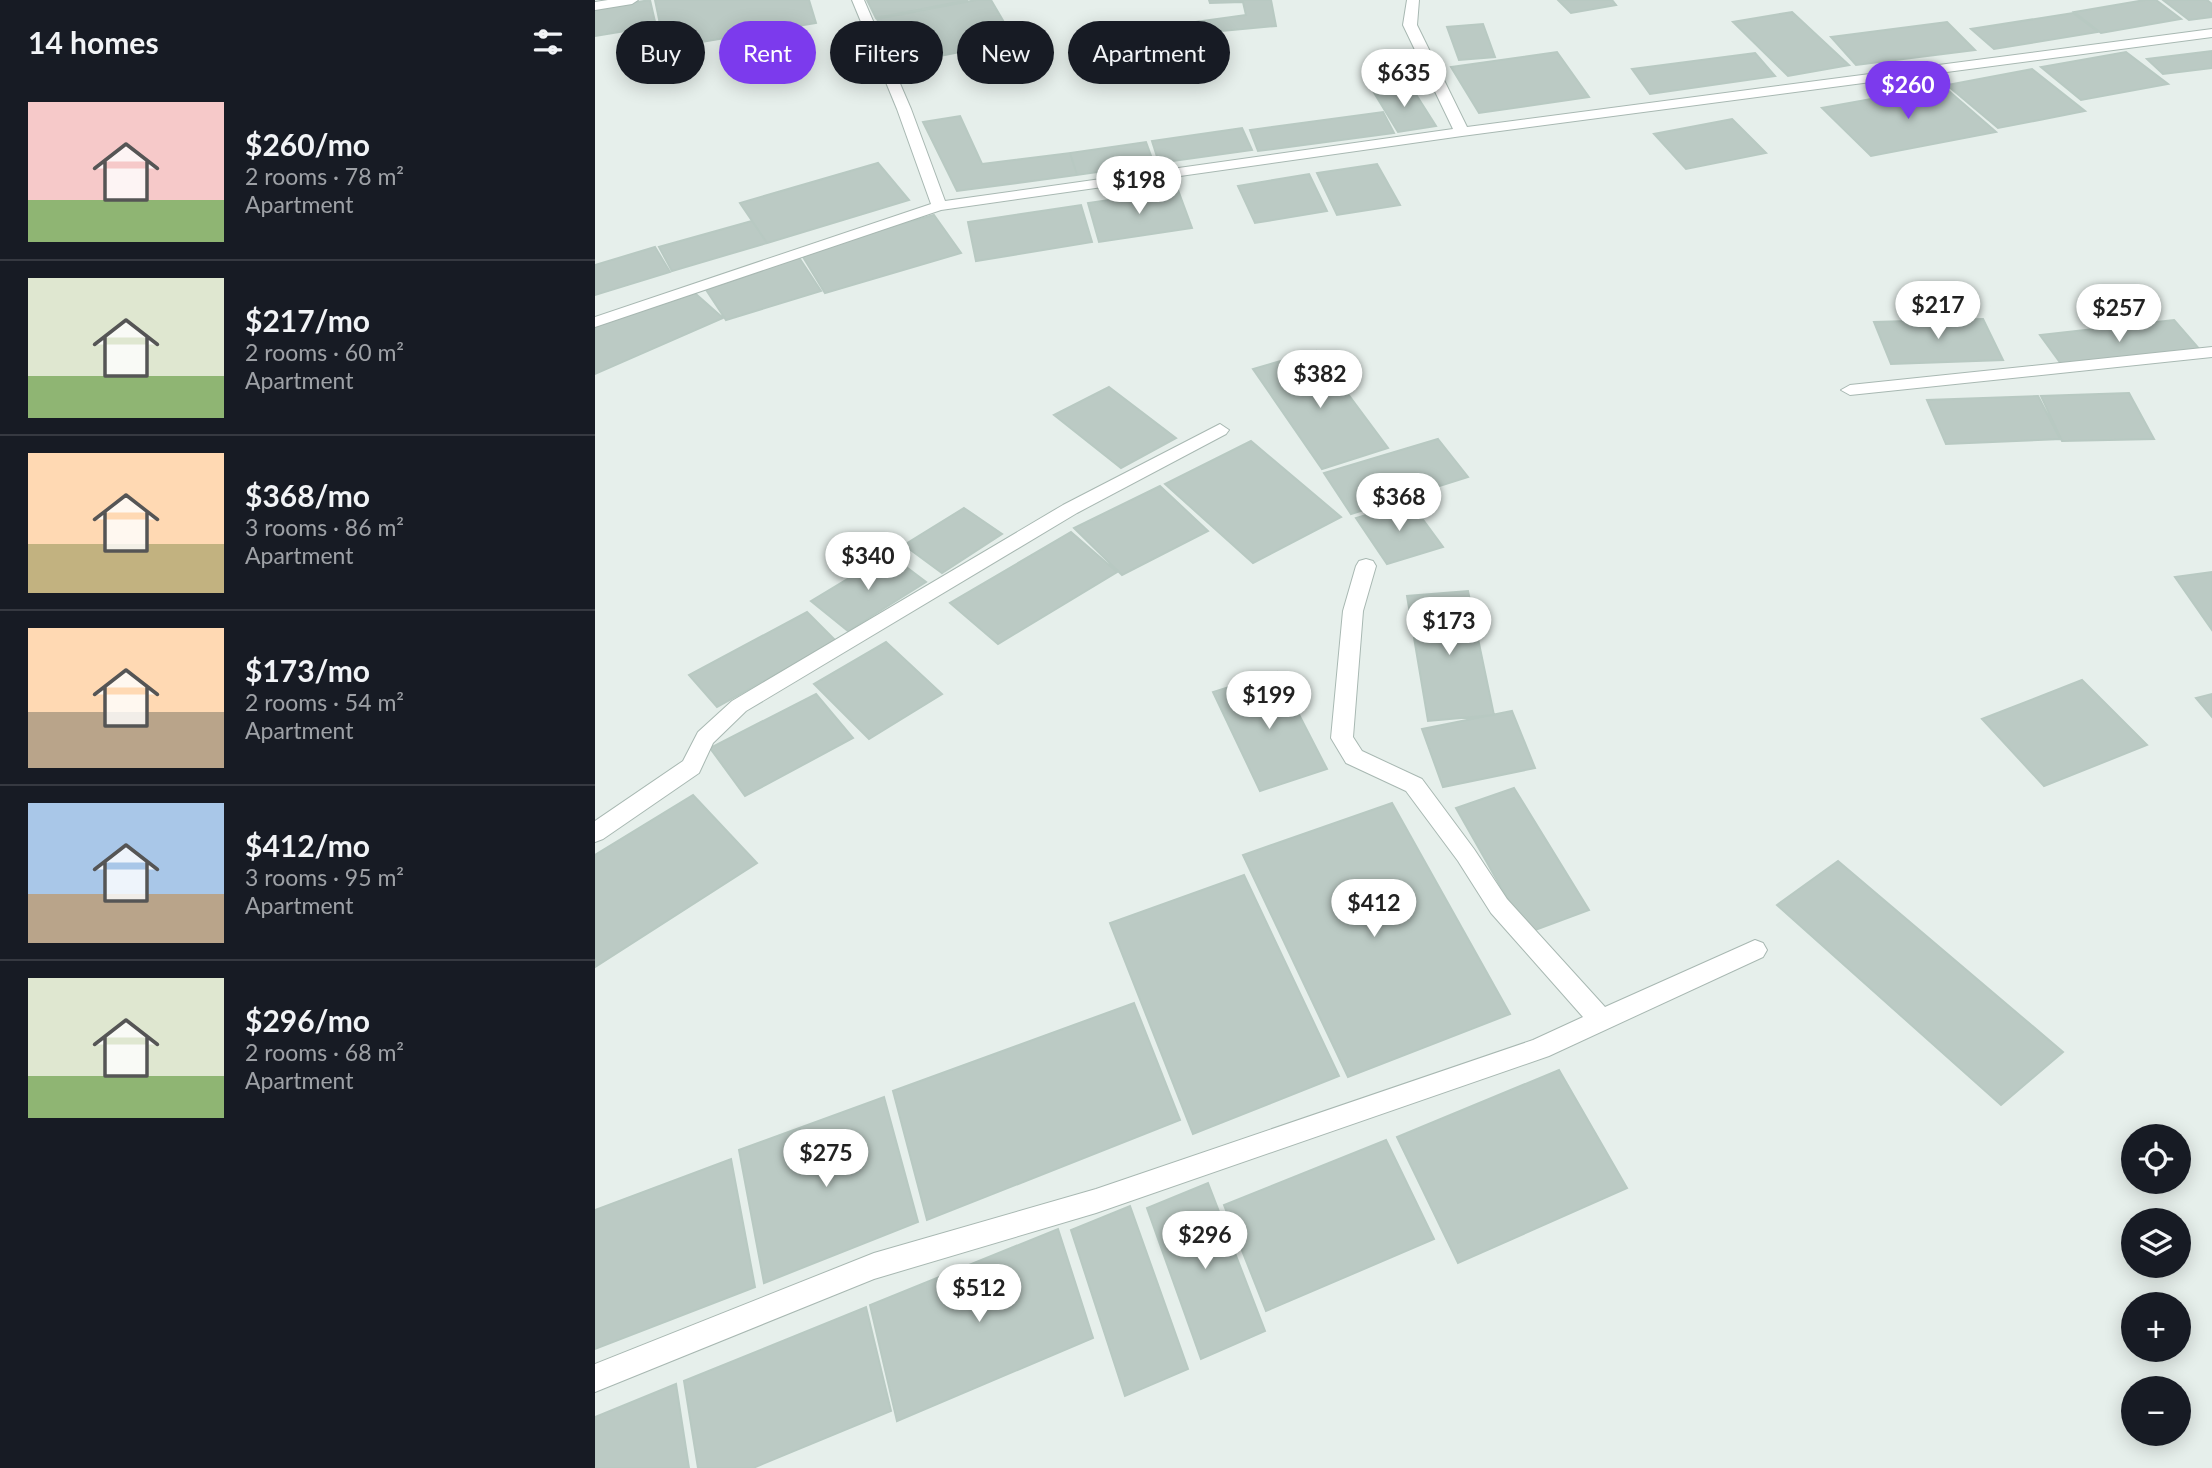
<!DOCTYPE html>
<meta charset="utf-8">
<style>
:root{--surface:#171b24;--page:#242831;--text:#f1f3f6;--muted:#9ea1a6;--line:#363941;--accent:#7c3aed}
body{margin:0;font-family:Lato,sans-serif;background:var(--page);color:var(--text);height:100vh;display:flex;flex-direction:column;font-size:26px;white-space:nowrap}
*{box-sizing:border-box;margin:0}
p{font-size:23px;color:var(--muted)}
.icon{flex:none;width:38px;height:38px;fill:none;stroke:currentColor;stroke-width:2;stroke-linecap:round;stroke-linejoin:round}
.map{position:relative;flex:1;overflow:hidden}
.details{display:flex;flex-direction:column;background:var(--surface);width:595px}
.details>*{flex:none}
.banner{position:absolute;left:21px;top:21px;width:665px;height:63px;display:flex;gap:14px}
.tools{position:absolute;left:1526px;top:1124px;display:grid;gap:14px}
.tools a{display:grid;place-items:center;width:70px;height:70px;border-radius:50%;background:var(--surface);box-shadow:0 4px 18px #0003;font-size:35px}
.price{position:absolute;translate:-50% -60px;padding:0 16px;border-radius:24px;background:#fff;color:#222;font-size:23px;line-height:46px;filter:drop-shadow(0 2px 4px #0008)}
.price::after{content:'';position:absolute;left:50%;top:42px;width:21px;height:16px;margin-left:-10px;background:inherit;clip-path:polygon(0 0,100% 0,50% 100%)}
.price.on{background:var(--accent);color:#fff}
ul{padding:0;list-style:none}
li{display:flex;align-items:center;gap:21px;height:175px;padding:0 28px}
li+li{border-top:2px solid var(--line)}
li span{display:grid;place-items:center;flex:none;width:196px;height:140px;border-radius:0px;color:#555}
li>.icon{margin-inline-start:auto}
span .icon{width:84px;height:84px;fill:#fffc;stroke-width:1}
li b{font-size:30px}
h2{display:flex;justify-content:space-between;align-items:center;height:84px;padding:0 28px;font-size:30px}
.tag{padding:0 24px;border-radius:32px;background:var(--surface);box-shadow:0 4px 18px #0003;font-size:24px;line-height:63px}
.tag.on{background:var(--accent);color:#fff}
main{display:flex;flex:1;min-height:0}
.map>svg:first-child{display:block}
.building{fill:#bbcac4;stroke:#b8c9c2;stroke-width:2}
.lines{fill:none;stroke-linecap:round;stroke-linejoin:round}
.minor-casing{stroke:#a8b8b2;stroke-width:2}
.minor{fill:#fff;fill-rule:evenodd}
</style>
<main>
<section class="details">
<h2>14 homes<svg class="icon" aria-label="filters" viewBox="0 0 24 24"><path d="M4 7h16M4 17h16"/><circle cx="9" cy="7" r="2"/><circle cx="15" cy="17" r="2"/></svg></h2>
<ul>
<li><span style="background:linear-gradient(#f6c9c9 70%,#8fb573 0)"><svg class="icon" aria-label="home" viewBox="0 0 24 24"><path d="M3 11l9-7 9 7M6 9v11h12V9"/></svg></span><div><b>$260/mo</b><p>2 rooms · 78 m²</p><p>Apartment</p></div></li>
<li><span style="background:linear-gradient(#dfe7d0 70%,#8fb573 0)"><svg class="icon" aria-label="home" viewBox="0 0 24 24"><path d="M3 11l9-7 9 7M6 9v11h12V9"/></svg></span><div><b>$217/mo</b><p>2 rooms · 60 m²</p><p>Apartment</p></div></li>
<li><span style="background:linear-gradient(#ffd9b3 65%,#c2b280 0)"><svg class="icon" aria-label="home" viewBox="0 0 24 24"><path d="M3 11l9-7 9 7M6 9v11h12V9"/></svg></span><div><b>$368/mo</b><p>3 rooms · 86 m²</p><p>Apartment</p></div></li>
<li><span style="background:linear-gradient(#ffd9b3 60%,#b9a48a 0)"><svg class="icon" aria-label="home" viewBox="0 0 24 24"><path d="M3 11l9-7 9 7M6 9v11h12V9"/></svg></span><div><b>$173/mo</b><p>2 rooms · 54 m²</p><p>Apartment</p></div></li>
<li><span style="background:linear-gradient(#a9c7e8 65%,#b9a48a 0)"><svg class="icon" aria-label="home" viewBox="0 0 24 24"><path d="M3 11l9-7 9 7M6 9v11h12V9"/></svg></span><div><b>$412/mo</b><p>3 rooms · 95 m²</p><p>Apartment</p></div></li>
<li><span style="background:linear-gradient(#dfe7d0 70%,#8fb573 0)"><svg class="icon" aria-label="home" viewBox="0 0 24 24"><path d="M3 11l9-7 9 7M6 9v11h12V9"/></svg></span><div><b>$296/mo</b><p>2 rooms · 68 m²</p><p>Apartment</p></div></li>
</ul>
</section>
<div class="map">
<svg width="1617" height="1468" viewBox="0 0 1617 1468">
<rect width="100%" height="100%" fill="#e6efeb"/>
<path class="building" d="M55 0 61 26 0 36V9Z
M60 0H214L221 23 70 48Z
M272 0H373L281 18Z
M381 0H396L420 41 304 64 282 19Z
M614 0H676L681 26 562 37 572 26 651 15 648 2 615 3Z
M963 0H1017L1021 5 976 13Z
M1550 0H1561L1586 19 1506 33 1479 12Z
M1568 0H1612L1617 4V17L1594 20Z
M1197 12 1254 65 1193 76 1138 22Z
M1478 13 1503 32 1399 49 1376 29Z
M1352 22 1380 50 1261 65 1236 37Z
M888 24 900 57 864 60 852 27Z
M1617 51V68L1568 74 1552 59Z
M962 52 994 97 884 113 856 67Z
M1531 52 1573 84 1486 100 1446 67Z
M1160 53 1180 76 1055 94 1037 69Z
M1437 69 1490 111 1403 128 1352 85Z
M815 85 841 126 803 132 778 91Z
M1348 86 1401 132 1276 156 1227 108Z
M788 112 799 133 663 151 655 130Z
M365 116 387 164 475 153 482 175 362 191 328 122Z
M1137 119 1171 153 1091 169 1059 134Z
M647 128 657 150 564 163 557 141Z
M551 142 559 164 482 175 475 153Z
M283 163 314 200 172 243 145 203Z
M782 164 805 205 742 215 722 173Z
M714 174 732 211 660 223 643 186Z
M583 190 597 228 504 242 493 203Z
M486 205 497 242 381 261 373 222Z
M339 215 366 253 230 293 205 252Z
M157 221 172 243 77 271 64 247Z
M60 247 75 272 0 295V265Z
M201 253 226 291 131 320 106 282Z
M93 287 128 318 0 374V327Z
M1388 319 1408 360 1296 364 1279 322Z
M1579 320 1606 351 1469 368 1445 335Z
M721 351 793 448 727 469 658 369Z
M514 387 581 438 526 468 459 415Z
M1534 393 1559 439 1467 441 1446 396Z
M1443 396 1465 439 1351 444 1332 400Z
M843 439 873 477 756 514 729 473Z
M656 441 746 517 658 563 570 484Z
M565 486 613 531 527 575 479 528Z
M815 502 848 547 792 564 761 518Z
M369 508 407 534 347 573 309 545Z
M476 532 522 572 403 644 355 603Z
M294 554 331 582 253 631 216 601Z
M1617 572V630L1580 577Z
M873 591 899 715 833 721 812 596Z
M212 612 241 641 122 707 94 675Z
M291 642 347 694 274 739 219 684Z
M682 672 732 769 665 791 618 692Z
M1487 680 1552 745 1449 786 1387 719Z
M221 694 258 738 150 796 115 748Z
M1617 694V717L1601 698Z
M917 711 940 768 848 787 827 729Z
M919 788 994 910 932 933 861 808Z
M98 795 162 863 0 967V855Z
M797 803 915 1014 753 1077 648 855Z
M1243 861 1468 1052 1406 1105 1182 905Z
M649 875 744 1076 598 1134 515 923Z
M539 1003 585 1120 332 1220 298 1091Z
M964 1070 1032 1188 863 1263 802 1137Z
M289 1097 323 1222 169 1283 144 1150Z
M791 1140 839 1239 671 1311 629 1205Z
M136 1159 160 1287 0 1349V1210Z
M613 1183 670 1331 606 1359 552 1208Z
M535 1206 593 1369 530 1396 476 1230Z
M463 1229 498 1338 302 1421 275 1305Z
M271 1307 296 1411 158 1468H103L89 1381Z
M81 1384 94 1468H0V1417Z"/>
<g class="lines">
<g class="minor-casing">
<path id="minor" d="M13 0H43L37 4 0 10V2Z
M257 0H269L316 109 350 201 858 129 808 25 812 0H824L822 25 872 127 1617 29V37L867 136 346 210 0 327V317L336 204 302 109Z
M1617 347V357L1255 395 1246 390 1255 385Z
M625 424 634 430 631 434 482 513 151 711 118 743 104 773 8 839 0 842V821L88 761 103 732 137 701 468 505Z
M771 559 778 561 781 566 768 611 758 737 767 751 827 779 879 849 912 899 1010 1007 1160 940 1168 943 1172 950 1168 957 954 1056 501 1213 279 1279 0 1392V1364L279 1253 501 1189 938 1040 988 1017 896 913 863 861 811 791 751 763 736 738 748 611 761 566 764 561Z"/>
</g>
<use href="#minor" class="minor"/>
</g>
</svg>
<div class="tools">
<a><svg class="icon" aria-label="locate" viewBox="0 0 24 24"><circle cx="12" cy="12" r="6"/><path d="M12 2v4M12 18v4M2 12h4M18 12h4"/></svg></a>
<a><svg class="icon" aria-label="layers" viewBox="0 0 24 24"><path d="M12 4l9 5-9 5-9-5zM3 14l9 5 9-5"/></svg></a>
<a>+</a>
<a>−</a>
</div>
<b class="price" style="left:809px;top:109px">$635</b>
<b class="price on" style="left:1313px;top:121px">$260</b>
<b class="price" style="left:544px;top:216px">$198</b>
<b class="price" style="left:1343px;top:341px">$217</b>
<b class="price" style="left:1524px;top:344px">$257</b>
<b class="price" style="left:725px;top:410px">$382</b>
<b class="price" style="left:804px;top:533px">$368</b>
<b class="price" style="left:273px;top:592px">$340</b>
<b class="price" style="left:854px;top:657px">$173</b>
<b class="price" style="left:674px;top:731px">$199</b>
<b class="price" style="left:779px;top:939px">$412</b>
<b class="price" style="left:231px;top:1189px">$275</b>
<b class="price" style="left:610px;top:1271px">$296</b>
<b class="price" style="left:384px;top:1324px">$512</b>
<div class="banner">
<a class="tag">Buy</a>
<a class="tag on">Rent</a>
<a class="tag">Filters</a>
<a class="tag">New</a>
<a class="tag">Apartment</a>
</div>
</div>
</main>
